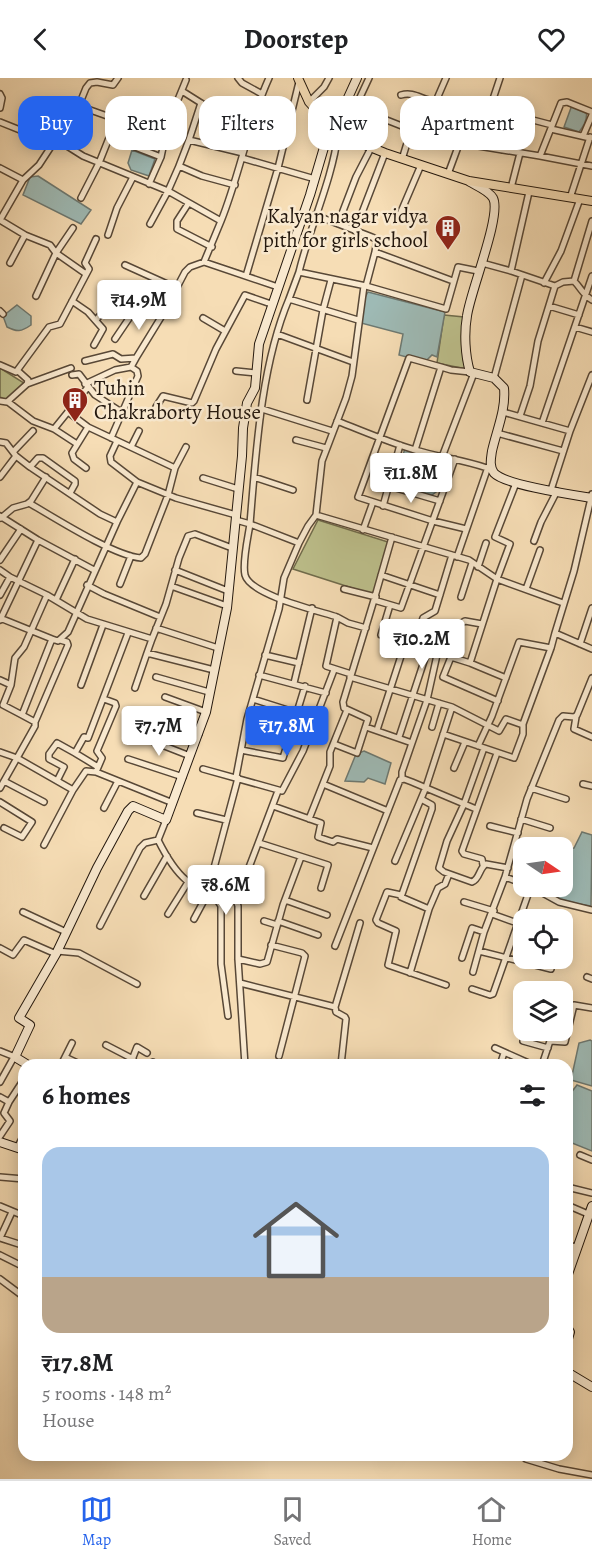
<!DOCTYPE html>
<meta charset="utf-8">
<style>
:root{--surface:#fff;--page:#f6f6f6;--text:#202124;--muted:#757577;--line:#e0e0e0;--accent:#2563eb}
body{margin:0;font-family:Alegreya,serif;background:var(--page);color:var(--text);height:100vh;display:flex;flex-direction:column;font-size:22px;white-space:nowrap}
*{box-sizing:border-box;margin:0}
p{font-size:20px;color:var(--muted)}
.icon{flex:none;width:33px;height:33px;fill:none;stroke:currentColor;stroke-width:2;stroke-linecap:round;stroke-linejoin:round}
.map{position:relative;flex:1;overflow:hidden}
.details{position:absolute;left:18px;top:981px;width:555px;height:402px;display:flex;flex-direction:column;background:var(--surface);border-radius:18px;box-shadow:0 3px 15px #0003}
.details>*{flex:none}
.top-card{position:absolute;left:18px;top:18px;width:556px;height:54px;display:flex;gap:12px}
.needle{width:39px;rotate:103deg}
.tools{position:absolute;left:513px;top:759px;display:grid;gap:12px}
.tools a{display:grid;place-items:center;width:60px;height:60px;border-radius:12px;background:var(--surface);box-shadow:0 3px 15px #0003;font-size:30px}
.price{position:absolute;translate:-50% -51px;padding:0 14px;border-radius:6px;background:#fff;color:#222;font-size:20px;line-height:39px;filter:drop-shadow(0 2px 3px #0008)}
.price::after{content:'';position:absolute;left:50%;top:36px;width:18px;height:14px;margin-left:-9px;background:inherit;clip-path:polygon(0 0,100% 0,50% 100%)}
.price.selected{background:var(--accent);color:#fff}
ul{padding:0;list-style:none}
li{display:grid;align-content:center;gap:12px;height:318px;padding:0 24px}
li+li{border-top:2px solid var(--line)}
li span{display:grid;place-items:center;height:186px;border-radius:18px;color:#555}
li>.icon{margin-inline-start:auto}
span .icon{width:108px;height:108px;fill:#fffc;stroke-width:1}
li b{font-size:26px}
h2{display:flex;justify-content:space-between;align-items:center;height:72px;padding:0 24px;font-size:26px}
.tag{padding:0 21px;border-radius:18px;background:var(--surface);box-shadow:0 3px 15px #0003;font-size:21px;line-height:54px}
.tag.selected{background:var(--accent);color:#fff}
header{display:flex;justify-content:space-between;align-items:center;height:78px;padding:0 24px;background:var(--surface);font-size:27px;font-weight:700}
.tab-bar{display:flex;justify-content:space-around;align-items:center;height:84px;border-top:2px solid var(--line);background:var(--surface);font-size:16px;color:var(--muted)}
.tab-bar a{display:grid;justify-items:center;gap:3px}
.tab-bar .selected{color:var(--accent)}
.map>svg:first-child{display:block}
.green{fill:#bdc08c;stroke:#706c4c;stroke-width:1.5}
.water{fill:#9ebab5;stroke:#6d7972;stroke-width:1.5}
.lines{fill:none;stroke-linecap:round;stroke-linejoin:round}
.street-casing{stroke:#584837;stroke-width:8}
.secondary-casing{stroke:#23170d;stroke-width:10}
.primary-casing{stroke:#23170d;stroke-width:10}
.street{stroke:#f9e9cf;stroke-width:5}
.secondary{stroke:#f9e9cf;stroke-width:8}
.primary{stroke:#f6ddb5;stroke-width:8}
.labels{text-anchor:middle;stroke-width:5;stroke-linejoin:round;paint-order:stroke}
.poi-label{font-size:21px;fill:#23170d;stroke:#f9e9cf;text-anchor:end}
</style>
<header><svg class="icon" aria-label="back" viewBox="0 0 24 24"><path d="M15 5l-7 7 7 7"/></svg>Doorstep<svg class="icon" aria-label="heart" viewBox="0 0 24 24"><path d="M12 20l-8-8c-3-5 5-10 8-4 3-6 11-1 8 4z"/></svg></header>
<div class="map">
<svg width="592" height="1401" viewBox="0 0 592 1401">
<rect width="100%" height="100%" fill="#f6ddb5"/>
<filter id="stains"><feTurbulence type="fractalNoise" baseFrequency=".00333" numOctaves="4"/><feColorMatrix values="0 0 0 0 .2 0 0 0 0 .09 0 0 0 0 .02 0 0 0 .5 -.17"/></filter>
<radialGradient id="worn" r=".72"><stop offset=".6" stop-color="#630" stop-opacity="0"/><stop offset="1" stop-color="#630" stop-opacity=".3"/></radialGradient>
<path class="green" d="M444 237 464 239 466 291 437 285Z
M0 290 24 305 6 322 0 319Z
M318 442 388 464 374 517 293 491Z"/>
<path class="water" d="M572 27 586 32C588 40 584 48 579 54L564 49Z
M429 29 455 39 462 45 460 58 452 64 428 57 423 50Z
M132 72 155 81 149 98 131 92 128 85Z
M38 98 91 132 81 146 23 117 30 99Z
M368 214 445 234 437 279 432 277 425 284 399 277 403 256 361 245 363 223Z
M17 227 31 238V247C21 254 17 254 7 249L3 238Z
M405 371 445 382 446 385 440 411 432 417 399 410 394 401Z
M364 673 391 685 385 706 368 700 364 704 345 703 356 676Z
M582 754 592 757 591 828 572 825 552 819 556 809 562 808 563 771 574 770Z
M590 962 592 963V1008L571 1002 579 965Z
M577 1007 592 1013V1073L567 1063V1020Z"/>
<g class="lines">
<g class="street-casing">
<path id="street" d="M238 0 242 5 262 16
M500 0 490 30 510 36 502 72
M182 13 228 42 250 53
M0 16 2 20 0 30
M401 17C415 13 423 23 436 23L446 0
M436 23 438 28 467 43
M309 24 324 9 329 0
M79 28 110 39 115 45 99 85 81 120
M356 30 412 52 460 65 540 78 592 88
M510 36 552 47
M0 44 25 54
M551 51 590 60
M338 56C332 103 310 148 299 194L366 208
M342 58 369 0
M583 58 592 37
M56 61 75 37 86 10 90 5 97 4 113 7 118 0
M189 62 201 25
M135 69 161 79
M540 78 561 25 567 24 592 34
M242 80 315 101
M402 81C409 61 413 36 430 23
M0 90 23 102
M448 96 475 23 490 30
M149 106 161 79 168 46 186 2
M235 107 202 98 179 88 189 62 243 75
M511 110 520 75
M570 120 590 59
M188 126 177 143V151L212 169
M400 136 421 87
M315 137 372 159 377 162 375 174
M0 142 23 102 39 87 56 61 83 78 168 113 221 143C240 96 248 46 269 0
M0 142 25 157 50 167 56 175 36 218
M150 146 168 113 179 88
M338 146 356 99 371 70
M73 150 56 175 86 196
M355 153 385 75
M108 157 117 130 133 99
M204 184 221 143
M10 185 25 157
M482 185 511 193 555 208 563 204 574 203C581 210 583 217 592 222
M125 187 176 210
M511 193 529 114
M246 198 278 90 299 4
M453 203 375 174 366 208 446 231 458 189 478 193
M574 203 592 143
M544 205 561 173 580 121
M364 208 352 298 346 320 322 383 316 437 469 482 497 501 510 466 495 459 516 405
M289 221 299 194
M72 223 88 234 103 251 94 267
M549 228 579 237
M0 233 3 236
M163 236 185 194 190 189 204 184 278 209
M203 240 225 253
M575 249 592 254
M277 256 353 284
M115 261 140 224
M85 283 113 276 121 281 136 280 163 236 118 216 96 242
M0 287 16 294 49 249 60 246 89 191 85 185 96 161
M441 289 409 280 358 419 433 443 466 451
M236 293 256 295
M72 297 79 296 95 317 123 335
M494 300 522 197
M27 306 71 290
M85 306 115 292 131 289 136 280
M307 322 323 232 331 202
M0 323 7 324 27 306 28 302 18 293
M8 324 33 343 54 351 77 366
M156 329 163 318 192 325 194 323 216 271 245 217 271 226
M262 331 332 353
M68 334 88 349 175 390
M503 334 570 353
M520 338 530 308 538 263 555 208
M337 343C363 353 388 364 415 372 439 379 464 382 487 390
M542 345 592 198
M54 351 88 309
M497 355 563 373
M111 360 138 298 137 293 131 289
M296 362 326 370
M117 363 110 378 111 384 137 404
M0 364 6 365 16 378 30 389 100 436 117 444 68 554 58 563 52 561
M131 369 139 353
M415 372 441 289 451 292 470 294
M13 374 33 353
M442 379 474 295
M30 389 38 380H43L75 403V406L70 415
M86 390 74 381 72 375 88 349
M0 399 16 378
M254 399 293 412
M203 400 238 411
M389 408 440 423
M551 412 570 353 592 297
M29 425C55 440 114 478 141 480L145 476 168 417 175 390 186 369
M383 428 400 367
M0 438 38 462 94 492
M1 440 13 430 27 426 31 423 46 399
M236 442 250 446C248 459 242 485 245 497 250 517 319 533 337 539L326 588 351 596
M117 444 137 404 176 420 236 437
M363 452 373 424
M534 463 541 444 557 413
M299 465 308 448 316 437
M457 479 488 389
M0 482 21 451
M478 489 486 465
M0 492 10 499 47 517
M175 492 228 513
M381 497 440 517
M120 506 131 478
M87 507 104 516 160 539
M171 508 227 528
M344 511 376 519
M526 511 540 472
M0 517 10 499
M461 519 472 485
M56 522 75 481
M374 522 392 459
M337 539 348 545 366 550
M0 540 52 561 22 637 35 644V648L17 680 0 674
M0 542 38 462
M156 550 218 570
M555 555 574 493 592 416
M381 557 390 527
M152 561 166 526 179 480 188 458 195 456 232 470
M580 566 592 530
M265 577 299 585
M451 579 460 546 465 543 482 546
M470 585 451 579 443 599 498 623
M259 597 326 615
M156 599 209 614
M350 599 452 629 499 653 506 641 523 647
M506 600 470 585 497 501 563 525
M0 602 11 607 15 580 24 569 47 517 87 541 152 561 147 575
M294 605 312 530
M11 607 3 627 22 637
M81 607 103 547
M135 610 147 575 214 592
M165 619 206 634
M253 621 297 635
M576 639 574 651 592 659
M151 640 199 656
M35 644 68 567 67 564 60 562
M366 649 412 665 402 694V701
M432 649 439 625
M377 652 401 578 404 574 412 572 423 540 435 533 452 477
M443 656 514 680 523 656V646L551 570
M399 659 429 568
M144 660 190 678
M412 665 427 622 437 577 433 570 415 564
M334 666 357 675 368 641 344 630 343 624 374 522 401 530 455 381
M478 668 492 638 519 564 551 570 555 555 592 571
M484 670 464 726 447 763 439 790 444 794 472 804C480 801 479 790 486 786L508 790
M241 672 283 680 305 608
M75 675 98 689
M128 681 183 699
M454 690 465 664
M203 691 282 713 303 673 334 592
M96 694 102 680 97 673 116 628 115 625 104 621
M236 699 247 641 279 531 284 500 299 465 250 446C256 374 261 287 289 221L358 242
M238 700 214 790 216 796 235 819 238 828V881L245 987
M4 703 44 724
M57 703 64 689 49 681V676L57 665 75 675 84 659 88 660 128 555
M323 706 388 733
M583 706 592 708
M0 710 17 680 73 712 86 693 96 694 173 725
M531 710 566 721
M421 721 432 727V731L401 819 429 831
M0 724 32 744 22 759 4 750
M273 728 321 745 318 759 333 764 337 761 373 770
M104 730 118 703
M197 735 226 742
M309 741 330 688V674L347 632
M521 741 550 750
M166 742 158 762C165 776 174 792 186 802 197 812 215 814 221 828V886L228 938
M490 748 518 755
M259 765 328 787 321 810
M44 767 73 712
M395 783 426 709 452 629
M483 787 482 781 464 776 462 773 497 675
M248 792 278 713
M505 799 524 806
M530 808 559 824 592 832
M401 817 387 814 376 842 378 845 396 853 388 887 446 907
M144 818 167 778
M285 822 327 837
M464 824 494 833
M23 834 66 854
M168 836 188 804
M492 836 517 845
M194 841 208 815
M264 843 277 847
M278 843 318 857
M100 848 140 770 145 765 158 762
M271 867 302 875 305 878 279 978
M335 868 400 702 404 701 412 704 476 731
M0 870 13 877 24 862 56 876
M57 873 79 875 137 906
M479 873 551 891
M462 880 472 850 484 854
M238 881 260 886 267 884 283 827 301 779
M473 894 484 854 505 799 527 721 559 642 563 638 574 639 577 637 592 600
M410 895 429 831 438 810 445 806 449 796
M587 899 592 901
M240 905 335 929 360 845
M472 911 490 917 493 916 531 808
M335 929 336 934 345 939 346 941 341 987
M523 963 548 970
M106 967 133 981
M495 970 533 987
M0 973 15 979
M65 979 82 987
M61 987 72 965
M130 987 137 969 147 975
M152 987 153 984
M500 987 504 975
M542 987 550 963 565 964 574 927 592 930
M0 1004 14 979
M0 1019 9 1024 24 1001
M0 1058 10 1043 4 1035 9 1024
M17 1070 24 1057
M580 1077 592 1082
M0 1099 24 1101
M567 1109 592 1115
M567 1127 588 1136
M0 1128 24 1138
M0 1160 12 1134
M0 1160 22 1167
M567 1167 576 1169
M0 1177 24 1189
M0 1201 24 1219
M526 1381 559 1391 592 1397"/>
</g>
<g class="secondary-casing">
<path id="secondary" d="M470 104C477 108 489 113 493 120 502 137 470 214 467 238 464 255 465 277 470 294L494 300 504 310C506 332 497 351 492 373 491 380 489 388 494 395 505 407 574 417 592 420
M28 987 15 979 30 947 19 940 56 876 97 790 128 733 133 728 166 742 206 634 227 530 242 378 243 350 247 325 255 310 259 266 310 117 330 49 347 22 357 0
M0 1064 24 1072
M567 1199 592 1128
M567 1249 570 1254 567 1264
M567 1294 592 1309"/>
</g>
<g class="primary-casing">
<path id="primary" d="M298 0 309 24 338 56 385 75 469 103 592 123"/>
</g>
<use href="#street" class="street"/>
<use href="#secondary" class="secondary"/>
<use href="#primary" class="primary"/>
</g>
<defs>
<g id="building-pin" transform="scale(1.35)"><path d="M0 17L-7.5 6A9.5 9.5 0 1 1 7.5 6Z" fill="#8f2418" stroke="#f9e9cf"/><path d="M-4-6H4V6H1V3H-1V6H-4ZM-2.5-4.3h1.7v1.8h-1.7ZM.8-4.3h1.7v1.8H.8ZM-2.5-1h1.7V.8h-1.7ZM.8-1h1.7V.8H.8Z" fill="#fff"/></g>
</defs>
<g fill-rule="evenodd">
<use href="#building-pin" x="448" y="150"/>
<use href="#building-pin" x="75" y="322"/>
</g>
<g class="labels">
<g class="poi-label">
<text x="428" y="145">Kalyan nagar vidya<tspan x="428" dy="24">pith for girls school</tspan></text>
<text x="94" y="317" text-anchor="start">Tuhin<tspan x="94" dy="24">Chakraborty House</tspan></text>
</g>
</g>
<rect width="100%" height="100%" filter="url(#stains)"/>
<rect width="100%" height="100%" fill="url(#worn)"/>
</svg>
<div class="tools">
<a><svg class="needle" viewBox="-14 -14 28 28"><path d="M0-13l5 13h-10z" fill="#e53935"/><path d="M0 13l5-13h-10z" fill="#757577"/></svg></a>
<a><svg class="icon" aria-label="locate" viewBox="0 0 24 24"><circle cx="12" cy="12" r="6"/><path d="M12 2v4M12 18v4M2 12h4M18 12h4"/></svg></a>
<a><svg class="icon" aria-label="layers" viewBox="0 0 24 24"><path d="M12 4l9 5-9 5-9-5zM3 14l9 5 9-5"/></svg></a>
</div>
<b class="price" style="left:139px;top:253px">₹14.9M</b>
<b class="price" style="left:411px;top:426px">₹11.8M</b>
<b class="price" style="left:422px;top:592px">₹10.2M</b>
<b class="price" style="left:159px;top:679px">₹7.7M</b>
<b class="price selected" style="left:287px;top:679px">₹17.8M</b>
<b class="price" style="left:226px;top:838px">₹8.6M</b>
<div class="top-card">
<a class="tag selected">Buy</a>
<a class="tag">Rent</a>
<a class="tag">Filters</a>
<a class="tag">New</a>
<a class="tag">Apartment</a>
</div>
<section class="details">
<h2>6 homes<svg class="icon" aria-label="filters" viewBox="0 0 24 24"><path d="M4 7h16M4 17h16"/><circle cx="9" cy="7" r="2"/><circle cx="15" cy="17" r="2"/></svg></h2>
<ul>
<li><span style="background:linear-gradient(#a9c7e8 70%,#b9a48a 0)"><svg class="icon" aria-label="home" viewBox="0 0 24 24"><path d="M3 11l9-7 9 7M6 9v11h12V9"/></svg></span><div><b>₹17.8M</b><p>5 rooms · 148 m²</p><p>House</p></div></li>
</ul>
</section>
</div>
<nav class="tab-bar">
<a class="selected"><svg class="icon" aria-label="map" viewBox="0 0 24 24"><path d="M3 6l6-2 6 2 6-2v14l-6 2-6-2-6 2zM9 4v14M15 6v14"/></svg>Map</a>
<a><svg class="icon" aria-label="saved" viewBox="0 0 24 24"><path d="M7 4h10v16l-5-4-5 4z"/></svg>Saved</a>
<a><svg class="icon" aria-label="home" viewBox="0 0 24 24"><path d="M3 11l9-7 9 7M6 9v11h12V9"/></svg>Home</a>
</nav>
